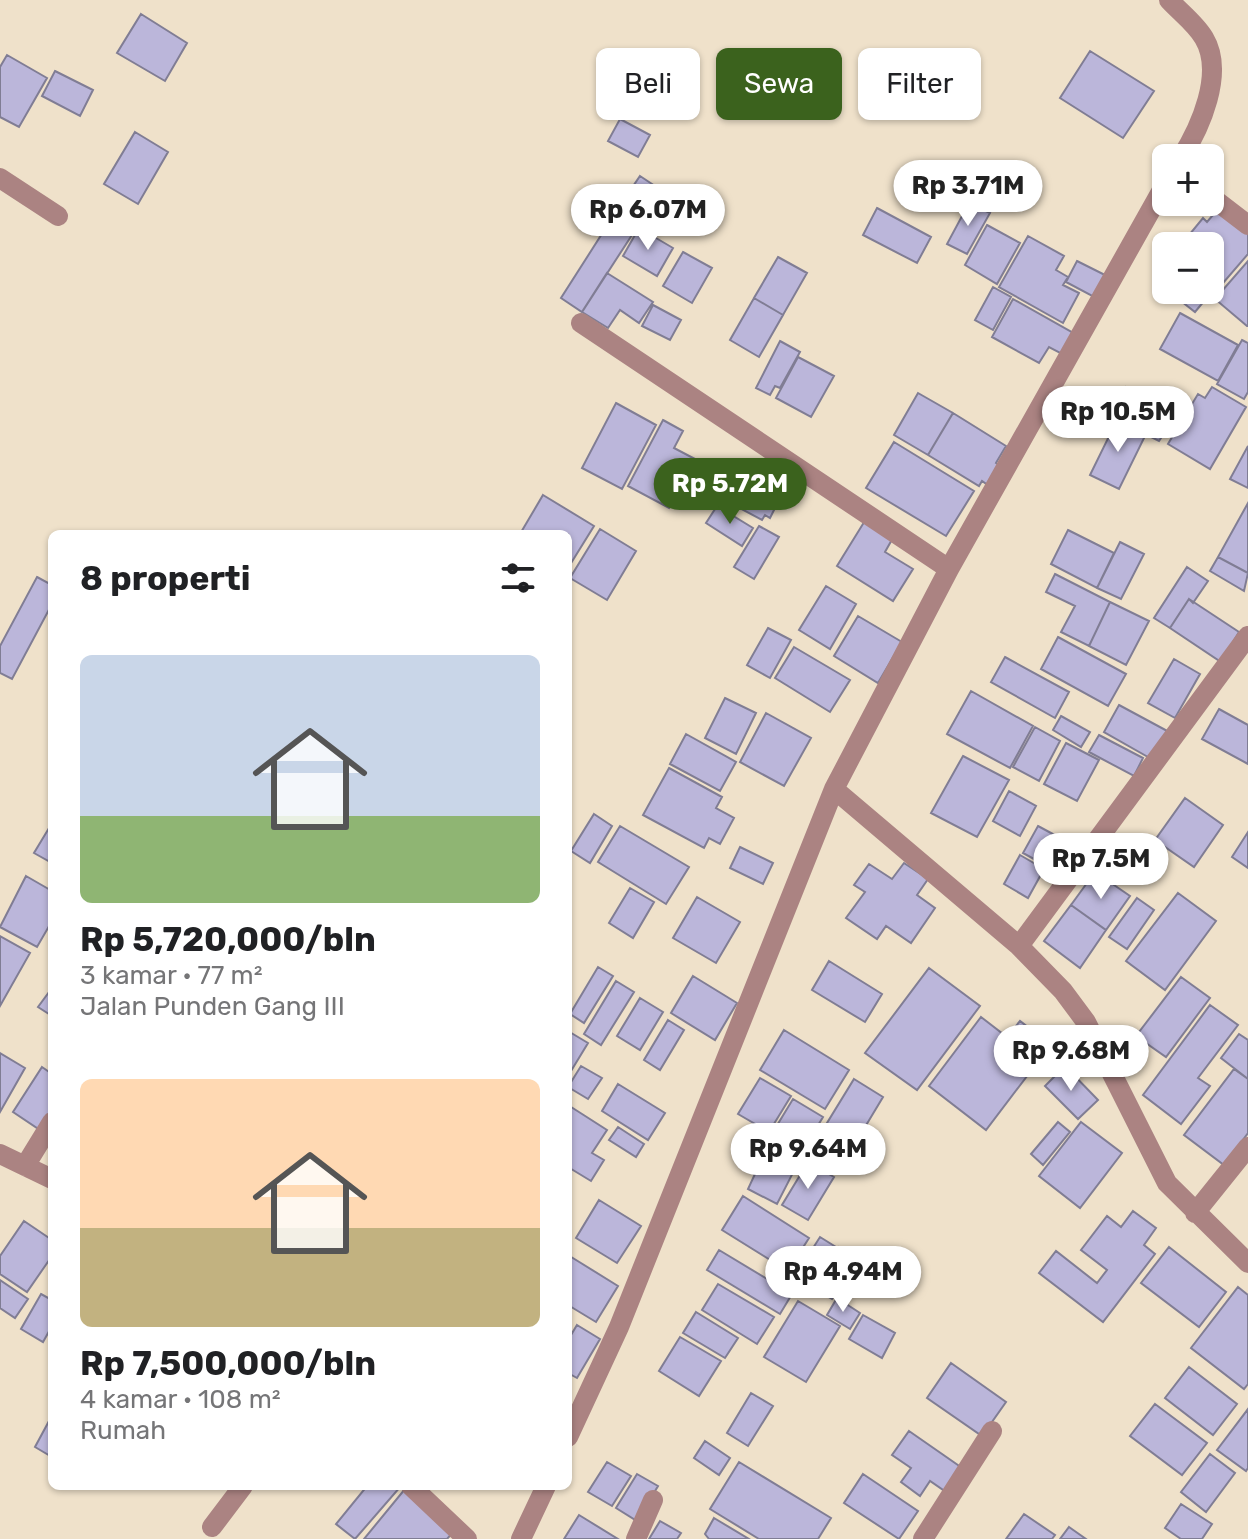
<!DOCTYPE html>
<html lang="id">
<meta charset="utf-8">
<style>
:root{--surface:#fff;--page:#f6f6f6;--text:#202124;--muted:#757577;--accent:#3b621d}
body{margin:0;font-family:Rubik,sans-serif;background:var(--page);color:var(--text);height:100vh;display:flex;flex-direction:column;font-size:30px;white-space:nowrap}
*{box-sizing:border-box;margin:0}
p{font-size:26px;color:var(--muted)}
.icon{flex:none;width:44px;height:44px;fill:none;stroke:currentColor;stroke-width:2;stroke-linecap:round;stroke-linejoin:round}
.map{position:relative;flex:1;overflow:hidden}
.panel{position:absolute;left:48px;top:530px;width:524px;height:960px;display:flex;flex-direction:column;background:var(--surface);border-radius:12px;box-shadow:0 2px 6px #0004}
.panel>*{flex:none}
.guide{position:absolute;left:596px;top:48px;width:532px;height:72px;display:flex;gap:16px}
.controls{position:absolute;left:1152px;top:144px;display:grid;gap:16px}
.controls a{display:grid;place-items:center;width:72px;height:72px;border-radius:12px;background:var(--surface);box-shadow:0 2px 6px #0004;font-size:40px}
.price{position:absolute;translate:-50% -68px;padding:0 18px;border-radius:28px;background:#fff;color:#222;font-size:26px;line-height:52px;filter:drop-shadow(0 2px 4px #0008)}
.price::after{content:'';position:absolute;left:50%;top:48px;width:24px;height:18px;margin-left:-12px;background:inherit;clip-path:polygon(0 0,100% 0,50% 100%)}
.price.current{background:var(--accent);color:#fff}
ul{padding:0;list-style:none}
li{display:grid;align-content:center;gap:16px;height:424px;padding:0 32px}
li span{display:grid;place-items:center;height:248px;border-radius:12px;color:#555}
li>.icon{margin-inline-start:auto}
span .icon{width:144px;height:144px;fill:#fffc;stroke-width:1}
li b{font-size:34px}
h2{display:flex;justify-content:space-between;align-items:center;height:96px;padding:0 32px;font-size:34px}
.tag{padding:0 28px;border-radius:12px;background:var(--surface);box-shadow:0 2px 6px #0004;font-size:28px;line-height:72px}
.tag.current{background:var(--accent);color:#fff}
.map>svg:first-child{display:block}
.building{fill:#bbb6da;stroke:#807d94;stroke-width:2}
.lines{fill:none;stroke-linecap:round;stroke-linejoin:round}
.minor{stroke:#ab8382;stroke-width:20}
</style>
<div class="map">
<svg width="1248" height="1539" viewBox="0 0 1248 1539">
<rect width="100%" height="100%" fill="#efe1ca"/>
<path class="building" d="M141 14 187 43 165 81 117 53Z
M1090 51 1154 91 1123 138 1060 98Z
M7 55 47 78 19 127 0 117V67Z
M55 71 93 90 80 116 42 96Z
M620 119 650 135 638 157 608 141Z
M135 132 168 152 138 204 104 184Z
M640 176 661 190 643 218 621 204Z
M969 203 990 213 967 254 947 244Z
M621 204 643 218 582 312 561 298Z
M877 208 931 237 917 263 863 235Z
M1219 208 1248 232V254L1217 290 1210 284V246H1180L1203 218 1207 222Z
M987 225 1020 243 997 284 965 265Z
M639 228 673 248 657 276 623 256Z
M1028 236 1064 256 1056 270 1068 277 1063 285 1079 293 1063 323 999 287Z
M683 252 712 268 692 303 663 286Z
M778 257 807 273 783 315 754 298Z
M1077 261 1107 276 1096 298 1066 282Z
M1248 261V326H1247L1215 299Z
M607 273 653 302 639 323 620 310 608 328 582 312Z
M993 287 1011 297 993 330 975 320Z
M1167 290H1204L1210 294 1195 312Z
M754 298 783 315 759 357 730 340Z
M1013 299 1075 334 1064 355 1049 347 1039 363 992 337Z
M653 305 681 320 670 340 642 326Z
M1180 313 1238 345 1218 381 1160 349Z
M1242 340 1248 343V392L1244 399 1217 384Z
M780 341 800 352 780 388 775 386 770 395 756 388Z
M798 357 834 376 811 417 776 398Z
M1126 387 1178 413 1159 441 1111 417Z
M1212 387 1246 407 1210 469 1168 444 1198 394 1205 398Z
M918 393 953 413 928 455 894 435Z
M616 403 656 425 622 489 582 468Z
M953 413 1006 446 996 463 1004 468 992 488 982 481 979 486 928 455Z
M663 420 683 431 674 448 695 459 669 508 628 486Z
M1117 420 1146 434 1119 489 1090 475Z
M894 442 974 491 946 536 866 488Z
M1248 446V488L1230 479Z
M738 461 786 486 770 518 765 515 762 520 719 497Z
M543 495 594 526 568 568V534H520Z
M1248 503V573L1218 557Z
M717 506 753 528 742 546 706 523Z
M866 519 894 536 885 552 913 569 893 601 837 566Z
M759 526 779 537 754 579 734 567Z
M600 529 636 551 607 600 570 578Z
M1068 530 1114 553 1097 588 1051 564Z
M1120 542 1144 554 1121 599 1097 588Z
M1218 557 1248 573 1244 591 1210 571Z
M1187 567 1208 581 1193 603 1189 599 1170 628 1154 618Z
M1055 574 1110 602 1089 646 1061 632 1075 606 1046 592Z
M37 577 52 585V604L12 679 0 673V646Z
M826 586 856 604 830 649 799 630Z
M1189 599 1239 632 1221 662 1170 628Z
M1110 602 1149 621 1126 665 1089 646Z
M858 616 902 642 878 683 834 656Z
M768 628 791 640 770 678 747 665Z
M1058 637 1126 674 1108 706 1041 669Z
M794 647 850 680 830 712 775 678Z
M1005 657 1069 692 1055 718 991 682Z
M1174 659 1200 674 1175 718 1148 703Z
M971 691 1033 726 1010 768 947 734Z
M725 698 756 713 736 754 705 738Z
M1119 705 1171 733 1155 761 1104 732Z
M1219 709 1248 725V764L1202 739Z
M766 713 811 738 784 786 740 762Z
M1061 716 1090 732 1081 747 1053 730Z
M1035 727 1060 741 1039 781 1013 767Z
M686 734 736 762 720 791 670 764Z
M1099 735 1143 758 1134 776 1089 752Z
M1066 743 1099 760 1077 801 1044 784Z
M963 756 1009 780 977 837 931 813Z
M669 768 722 797 716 808 734 818 720 844 709 838 704 848 643 815Z
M1009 791 1036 806 1020 836 993 821Z
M1185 798 1223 825 1194 867 1155 840Z
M594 814 612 826 590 863 571 851Z
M52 823V863L34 853Z
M620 826 689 867 666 904 598 862Z
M1038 826 1077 847 1061 874 1023 853Z
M1248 832V868L1232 857Z
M740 847 773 863 763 884 730 868Z
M1020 855 1044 869 1028 898 1004 884Z
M904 863 928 879 917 895 935 908 911 943 886 926 877 939 846 918 865 892 854 885 869 864 892 879Z
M1095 872 1130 896 1106 930 1071 905Z
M26 876 52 891V921L37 947 0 927Z
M630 888 654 902 633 938 609 923Z
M1178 893 1216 921 1165 990 1126 961Z
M697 897 740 922 716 963 673 938Z
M1137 898 1154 910 1127 949 1109 937Z
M1071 905 1106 930 1080 968 1044 941Z
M0 936 30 953 0 1006Z
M829 961 882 994 865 1022 812 990Z
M598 967 613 976 584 1023 570 1014Z
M929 968 980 1006 917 1090 865 1053Z
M693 976 737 1003 715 1040 671 1013Z
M1181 977 1210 998 1166 1057 1136 1036Z
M616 981 634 992 601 1045 584 1034Z
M52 988V1016L38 1007Z
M640 998 663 1012 640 1050 617 1036Z
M1210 1005 1238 1025 1198 1078 1210 1086 1181 1124 1143 1095Z
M981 1017 1007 1037 1020 1021 1038 1035 1024 1054 1037 1063 986 1130 929 1086Z
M668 1020 684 1030 660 1070 644 1060Z
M784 1030 849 1070 825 1109 760 1070Z
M568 1031 588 1043 568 1076Z
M1239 1034 1248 1040V1079L1221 1058Z
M0 1053 25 1068 0 1112Z
M581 1066 602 1078 588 1099 568 1087Z
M1065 1066 1098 1100 1078 1119 1045 1086Z
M42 1067 52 1074V1112L40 1130 13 1112Z
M1234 1069 1248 1079V1133L1224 1165 1184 1135Z
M760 1078 791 1096 769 1132 738 1114Z
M854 1079 883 1097 838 1172 808 1154Z
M618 1084 665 1113 648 1140 602 1111Z
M793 1099 823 1117 803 1150 773 1132Z
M568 1105 607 1130 592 1153 604 1160 591 1181 568 1167Z
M1058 1122 1070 1132 1043 1165 1031 1154Z
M1081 1122 1122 1153 1080 1208 1039 1176Z
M618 1127 644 1144 636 1157 609 1140Z
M773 1146 800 1159 777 1204 748 1189 755 1174 740 1167 750 1148 768 1156Z
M808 1162 834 1177 808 1220 782 1205Z
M743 1196 809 1238 788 1271 722 1230Z
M599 1200 641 1226 617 1263 576 1238Z
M1133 1211 1156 1228 1144 1245 1155 1254 1103 1322 1039 1273 1056 1251 1097 1283 1107 1270 1081 1250 1107 1216 1121 1227Z
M24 1221 52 1240V1256L27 1292 0 1274V1256Z
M820 1237 836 1247 810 1288 794 1278Z
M839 1247 856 1257 832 1299 814 1289Z
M1169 1247 1226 1292 1199 1327 1141 1283Z
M719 1250 792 1294 780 1314 707 1270Z
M568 1255 618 1286 596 1322 568 1305Z
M0 1280 28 1299 15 1318 0 1308Z
M718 1284 774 1317 757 1344 702 1310Z
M1238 1287 1248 1295V1384L1244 1389 1191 1348Z
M41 1294 52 1300V1326L43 1342 21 1329Z
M837 1298 860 1313 850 1329 827 1315Z
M798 1301 840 1326 806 1382 764 1357Z
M696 1312 738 1338 725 1358 683 1333Z
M863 1315 895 1333 882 1358 849 1339Z
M577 1325 600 1339 577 1378 568 1373V1340Z
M680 1337 721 1361 699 1396 659 1371Z
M951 1363 1006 1402 982 1436 927 1398Z
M1189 1367 1237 1404 1213 1435 1165 1398Z
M751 1393 773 1406 748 1446 727 1433Z
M1155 1404 1207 1443 1182 1475 1130 1436Z
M1248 1409V1468L1246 1471 1217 1450Z
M49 1421 52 1423V1457L35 1447Z
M909 1431 965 1470 949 1494 930 1481 920 1496 901 1482 911 1468 892 1455Z
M705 1441 730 1458 719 1475 694 1458Z
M1210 1454 1235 1473 1206 1512 1181 1492Z
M607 1462 631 1476 612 1506 588 1492Z
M739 1462 831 1518 818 1539H759L710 1509Z
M637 1474 658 1486 637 1521 616 1508Z
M863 1474 918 1511 899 1539 844 1503Z
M367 1486H401L355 1539 336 1524Z
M405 1489 455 1530 447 1539H364Z
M1181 1504 1212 1524 1202 1539H1181L1165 1528Z
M1024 1514 1055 1535 1052 1539H1006Z
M579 1515 618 1539H564Z
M714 1518 749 1539H709L705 1534Z
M660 1521 681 1533 677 1539H649Z
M1069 1527 1086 1539H1060Z"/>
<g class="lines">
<path class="minor" d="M1169 0C1180 12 1196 24 1204 38 1225 73 1200 128 1181 158
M0 178 58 216
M1210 196 1248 225
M581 323 949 569
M834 789 1019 946 1063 991 1086 1022 1167 1183 1248 1263
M1019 946 1248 636
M0 1154 52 1179
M25 1166 52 1122
M1195 1213 1248 1147
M568 1437 619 1327 834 789 949 569 1166 183
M411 1486 467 1539
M212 1527 243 1486
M521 1539 546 1486
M636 1539 653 1500
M923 1539 992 1431"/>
</g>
</svg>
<div class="controls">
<a>+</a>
<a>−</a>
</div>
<b class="price" style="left:968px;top:228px">Rp 3.71M</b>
<b class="price" style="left:648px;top:252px">Rp 6.07M</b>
<b class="price" style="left:1118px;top:454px">Rp 10.5M</b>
<b class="price current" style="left:730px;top:526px">Rp 5.72M</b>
<b class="price" style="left:1101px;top:901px">Rp 7.5M</b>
<b class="price" style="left:1071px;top:1093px">Rp 9.68M</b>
<b class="price" style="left:808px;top:1191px">Rp 9.64M</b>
<b class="price" style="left:843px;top:1314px">Rp 4.94M</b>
<div class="guide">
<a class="tag">Beli</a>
<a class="tag current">Sewa</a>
<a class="tag">Filter</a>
</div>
<section class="panel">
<h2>8 properti<svg class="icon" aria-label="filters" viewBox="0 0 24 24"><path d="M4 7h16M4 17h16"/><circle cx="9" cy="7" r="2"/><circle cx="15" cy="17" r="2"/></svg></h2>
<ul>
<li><span style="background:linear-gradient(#c9d6e8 65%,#8fb573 0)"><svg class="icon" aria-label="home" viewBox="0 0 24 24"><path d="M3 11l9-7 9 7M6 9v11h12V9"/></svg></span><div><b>Rp 5,720,000/bln</b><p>3 kamar · 77 m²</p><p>Jalan Punden Gang III</p></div></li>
<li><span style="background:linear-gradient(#ffd9b3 60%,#c2b280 0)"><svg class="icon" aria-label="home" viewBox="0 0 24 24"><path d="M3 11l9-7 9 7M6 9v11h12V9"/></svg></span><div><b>Rp 7,500,000/bln</b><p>4 kamar · 108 m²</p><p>Rumah</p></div></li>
</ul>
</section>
</div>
